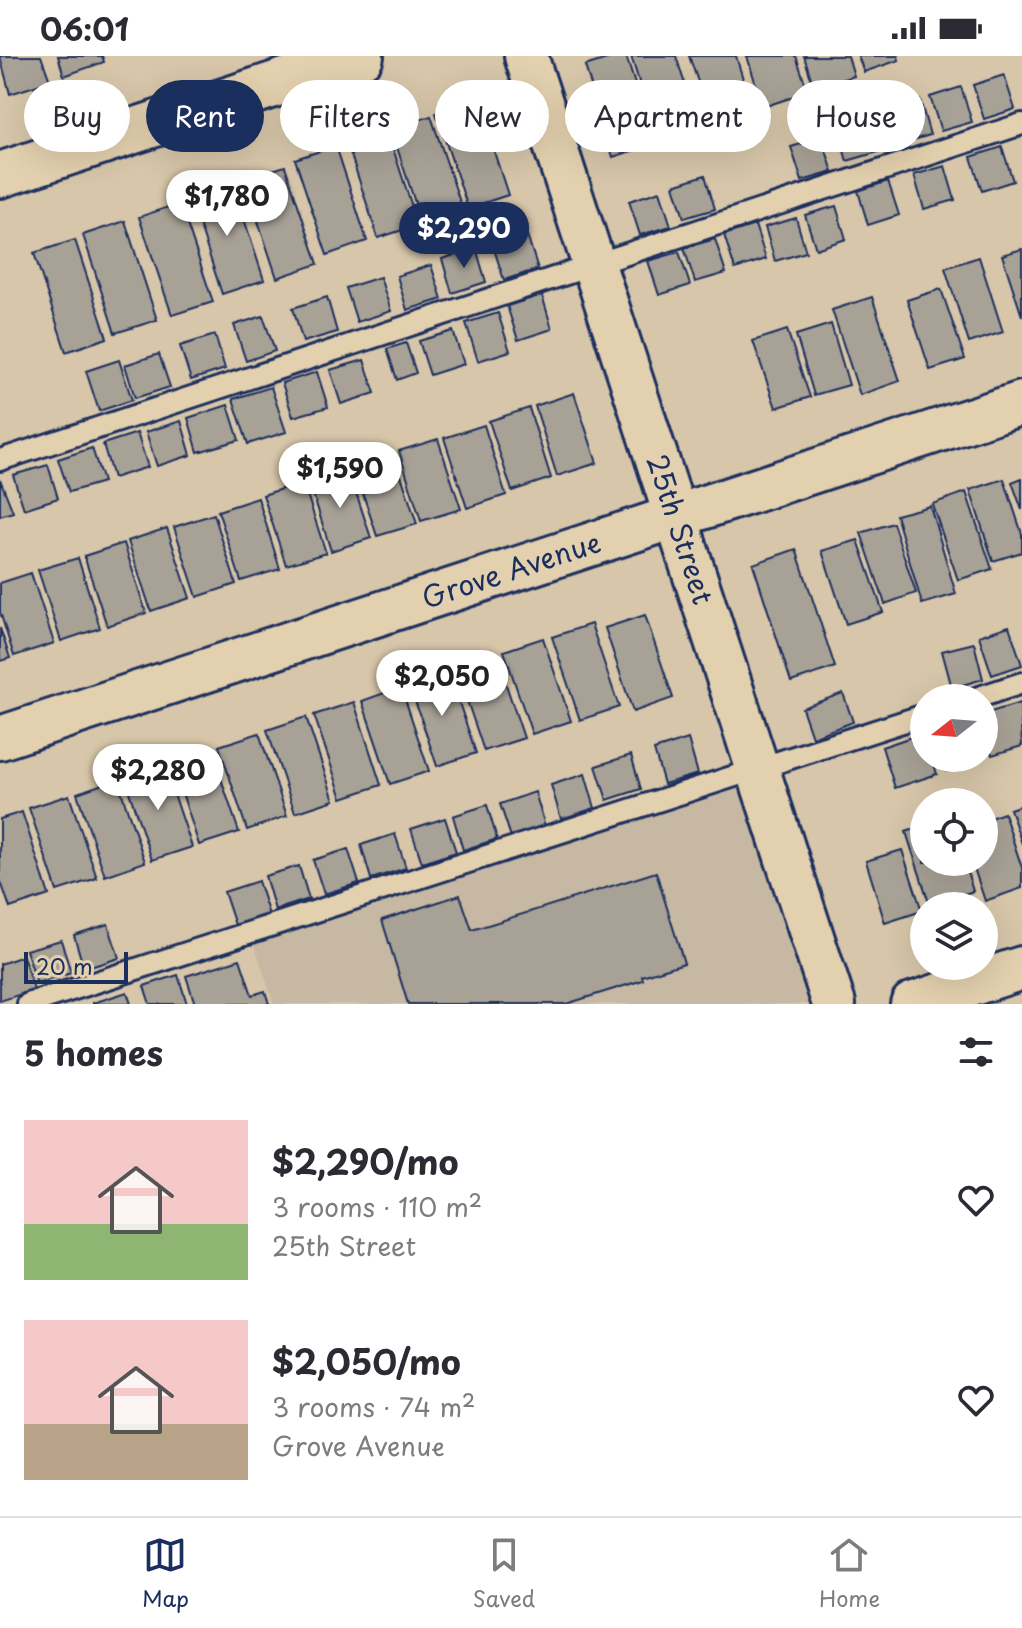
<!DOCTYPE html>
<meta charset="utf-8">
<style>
:root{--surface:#fff;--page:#f7f7f7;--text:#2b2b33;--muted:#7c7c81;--line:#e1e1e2;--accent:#1b2f5e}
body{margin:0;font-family:"Playpen Sans",sans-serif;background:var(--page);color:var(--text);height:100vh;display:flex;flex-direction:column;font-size:30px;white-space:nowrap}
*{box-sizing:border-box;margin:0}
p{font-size:26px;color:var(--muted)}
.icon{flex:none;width:44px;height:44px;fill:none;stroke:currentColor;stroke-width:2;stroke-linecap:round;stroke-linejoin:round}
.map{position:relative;height:948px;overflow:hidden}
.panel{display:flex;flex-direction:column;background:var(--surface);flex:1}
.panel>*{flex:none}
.top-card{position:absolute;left:24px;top:24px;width:974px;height:72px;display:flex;gap:16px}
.needle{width:52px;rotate:253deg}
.tools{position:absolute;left:910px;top:628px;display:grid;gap:16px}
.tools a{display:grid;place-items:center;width:88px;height:88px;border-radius:50%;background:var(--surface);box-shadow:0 8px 32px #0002;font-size:40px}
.scale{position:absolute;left:24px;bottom:20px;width:104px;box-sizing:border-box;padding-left:8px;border:4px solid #1b2f5e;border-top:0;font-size:22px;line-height:28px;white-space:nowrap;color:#1b2f5e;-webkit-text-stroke:6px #e3d0ae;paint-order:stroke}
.price{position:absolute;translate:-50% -68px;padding:0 18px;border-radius:28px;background:#fff;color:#222;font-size:26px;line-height:52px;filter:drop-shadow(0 2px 4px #0008)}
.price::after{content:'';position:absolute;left:50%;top:48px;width:24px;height:18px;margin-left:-12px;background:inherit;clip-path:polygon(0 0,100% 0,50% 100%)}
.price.on{background:var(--accent);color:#fff}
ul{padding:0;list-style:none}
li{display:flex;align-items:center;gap:24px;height:200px;padding:0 24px}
li span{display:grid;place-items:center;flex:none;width:224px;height:160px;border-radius:0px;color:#555}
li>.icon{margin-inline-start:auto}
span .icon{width:96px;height:96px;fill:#fffc;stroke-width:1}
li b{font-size:34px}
h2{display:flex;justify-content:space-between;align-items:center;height:96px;padding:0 24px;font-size:34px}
.pill{padding:0 28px;border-radius:36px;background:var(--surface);box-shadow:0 8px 32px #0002;font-size:28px;line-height:72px}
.pill.on{background:var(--accent);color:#fff}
.status{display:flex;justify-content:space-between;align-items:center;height:56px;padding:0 40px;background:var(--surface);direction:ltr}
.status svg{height:22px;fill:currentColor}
.menu{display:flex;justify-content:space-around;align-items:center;height:112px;border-top:2px solid var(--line);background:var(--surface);font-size:22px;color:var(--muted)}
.menu a{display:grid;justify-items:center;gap:4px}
.menu .on{color:var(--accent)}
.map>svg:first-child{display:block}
.built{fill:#c6b8a2}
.building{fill:#a8a196;stroke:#1b2f5e;stroke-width:2}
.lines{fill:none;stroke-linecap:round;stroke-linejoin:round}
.lane-casing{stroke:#1b2f5e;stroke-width:26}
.street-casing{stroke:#1b2f5e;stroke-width:48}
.secondary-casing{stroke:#1b2f5e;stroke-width:50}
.lane{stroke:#e3d0ae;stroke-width:20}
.street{stroke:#e3d0ae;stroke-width:42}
.secondary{stroke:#e3d0ae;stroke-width:44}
.labels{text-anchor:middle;stroke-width:6;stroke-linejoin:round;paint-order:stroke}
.street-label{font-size:28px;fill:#1b2f5e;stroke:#e3d0ae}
</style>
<div class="status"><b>06:01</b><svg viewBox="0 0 49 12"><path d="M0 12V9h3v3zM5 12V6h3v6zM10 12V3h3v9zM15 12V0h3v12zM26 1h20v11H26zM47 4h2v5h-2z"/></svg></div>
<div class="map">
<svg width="1022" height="948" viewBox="0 0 1022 948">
<rect width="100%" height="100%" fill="#d7c6a9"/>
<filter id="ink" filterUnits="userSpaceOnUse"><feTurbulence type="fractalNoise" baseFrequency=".0125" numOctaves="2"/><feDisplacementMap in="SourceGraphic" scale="16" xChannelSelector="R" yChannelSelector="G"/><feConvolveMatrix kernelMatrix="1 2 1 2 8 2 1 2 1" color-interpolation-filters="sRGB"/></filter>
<g filter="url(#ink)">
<path class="built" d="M754 721 829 948H274L253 884Z"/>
<path class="building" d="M0 0H41L50 25 10 38Z
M58 0H102L104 6 64 20Z
M616 0H626L654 88 613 101 585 10Z
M631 0H676L699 73 658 86Z
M689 0H736L743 23 702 37Z
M747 0H796L808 36 763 51Z
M804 0H848L854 20 814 32Z
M858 0H898L899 4 864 16Z
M1004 19 1015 53 984 63 973 29Z
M961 31 972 66 941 75 930 41Z
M477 43 508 139 468 152 436 57Z
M920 44 930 79 900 88 889 54Z
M431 60 463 155 422 168 391 73Z
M867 62 878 96 847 105 837 72Z
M387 74 418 169 378 182 347 87Z
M822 82 833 116 802 125 791 91Z
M336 90 367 185 327 199 295 103Z
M1002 91 1013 125 982 135 971 101Z
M285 110 318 208 277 222 244 123Z
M945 110 955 144 924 153 914 119Z
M705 119 715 153 684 162 674 129Z
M888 125 899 159 868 169 858 135Z
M232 126 264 224 222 238 190 140Z
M660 135 671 170 640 179 629 145Z
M180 147 213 246 172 259 139 161Z
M836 150 846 183 816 193 805 159Z
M796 162 806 196 775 205 765 171Z
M125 165 157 264 115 277 83 179Z
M755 169 766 203 735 213 724 179Z
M527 179 538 213 504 224 493 190Z
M715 183 726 217 695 226 684 192Z
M75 184 107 282 66 296 34 197Z
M476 192 486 226 452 237 442 203Z
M1022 193V260L1002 199Z
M679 196 690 229 659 239 648 205Z
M979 201 1003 276 969 287 945 212Z
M431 209 442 243 407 254 397 220Z
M380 221 391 255 357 266 346 232Z
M941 233 965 303 930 314 907 244Z
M542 239 552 273 518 284 507 250Z
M327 241 337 276 303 286 293 252Z
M872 241 900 325 860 339 832 254Z
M498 257 510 295 478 305 466 267Z
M263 260 275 295 246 305 234 269Z
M831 268 849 329 814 339 796 279Z
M787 274 810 341 776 352 753 285Z
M453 275 464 308 430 319 419 285Z
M215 279 225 313 191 324 180 290Z
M406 287 416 317 397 324 387 293Z
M159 298 170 331 135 342 125 309Z
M119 304 132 344 99 355 86 315Z
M364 304 375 337 341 348 330 314Z
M317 316 328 351 293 361 282 327Z
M271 331 286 376 248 388 233 343Z
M574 337 597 407 557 420 535 350Z
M228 349 239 384 198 396 188 362Z
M529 352 551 422 512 435 489 365Z
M181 365 191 399 157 410 146 376Z
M484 369 506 439 467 452 444 382Z
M137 377 148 411 113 422 103 388Z
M438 383 461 453 421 465 399 395Z
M92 392 103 426 69 436 58 403Z
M394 398 417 468 377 480 354 411Z
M48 409 58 442 24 453 13 419Z
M348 412 371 482 331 495 309 425Z
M1022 422V454L1012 426Z
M0 423 13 456 0 460Z
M1004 423 1022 478V496L993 505 970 434Z
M303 426 326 497 286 509 263 439Z
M966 436 992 513 958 524 932 448Z
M258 442 280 513 241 525 218 455Z
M930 450 956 538 922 548 896 459Z
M214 458 236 528 197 541 174 471Z
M893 467 916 537 885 548 861 477Z
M167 472 190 542 151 555 128 485Z
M858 484 883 556 846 568 822 495Z
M124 487 146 557 107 570 84 500Z
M796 493 835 611 791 626 753 508Z
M78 502 100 572 61 585 38 514Z
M31 517 54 587 14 600 0 556V527Z
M645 559 673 642 633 656 605 572Z
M591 568 619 651 580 664 552 581Z
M1009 570 1022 609 992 619 979 580Z
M0 572 10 602 0 605Z
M543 582 571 665 532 678 504 595Z
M974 587 983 623 952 632 942 595Z
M496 599 524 682 484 695 456 612Z
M448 614 476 697 437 710 409 627Z
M401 631 429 715 390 728 362 645Z
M843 637 853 666 812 681 802 652Z
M354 646 381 729 342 742 314 659Z
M1020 647 1022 690 992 699 984 674V658Z
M306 661 334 744 295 757 267 674Z
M259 677 287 760 247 774 219 690Z
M923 677 924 702H932L937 718 895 732 882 691Z
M688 683 698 718 664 728 654 694Z
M211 693 239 776 199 789 172 706Z
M631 699 641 733 607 744 596 710Z
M941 702H974L975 705 946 715Z
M164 708 192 791 152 804 124 721Z
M585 718 595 752 561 763 551 729Z
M117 723 145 806 105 820 77 737Z
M535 736 545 770 511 781 500 748Z
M69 739 97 822 57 835 29 752Z
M487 749 497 783 463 794 453 760Z
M1022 749V788L1010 753Z
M22 756 49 839 10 852 0 823V763Z
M1004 757 1022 812V832L985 845 972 806H984V764Z
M445 762 456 796 422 807 411 773Z
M924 770V806H964L973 835 930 850 906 776Z
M395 778 406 812 371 823 361 789Z
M348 793 359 827 324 838 313 804Z
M902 794 922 855 885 867 866 805Z
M299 810 309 843 275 854 265 820Z
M656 816 684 907 642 920 643 924 566 948H408L382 864 460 839 472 874Z
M258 825 269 859 235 869 224 836Z
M108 868 119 902 84 913 74 879Z
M61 884 71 917 37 928 26 894Z
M23 900 34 934 0 945V908Z
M240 903 252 939 265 935 269 948H195L186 920Z
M178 919 187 948H150L144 930Z
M127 936 131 948H93V947Z"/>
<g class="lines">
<g class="lane-casing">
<path id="lane" d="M0 404 1022 68
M976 642 1022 627
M28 948 924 659"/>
</g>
<g class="street-casing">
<g id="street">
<path id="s1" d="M526 0 834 948"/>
<path id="s2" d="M0 682 1022 347"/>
<path d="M912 948 1022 912"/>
</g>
</g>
<g class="secondary-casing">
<path id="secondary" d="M0 119 361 0"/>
</g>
<use href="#lane" class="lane"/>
<use href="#street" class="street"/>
<use href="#secondary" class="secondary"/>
</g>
</g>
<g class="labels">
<g class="street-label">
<text dy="10" stroke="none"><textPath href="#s1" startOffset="498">25th Street</textPath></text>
<text dy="10" stroke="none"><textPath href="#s2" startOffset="538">Grove Avenue</textPath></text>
</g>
</g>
</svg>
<div class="tools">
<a><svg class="needle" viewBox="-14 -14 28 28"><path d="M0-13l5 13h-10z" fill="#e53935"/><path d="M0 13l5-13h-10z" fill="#7c7c81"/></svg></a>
<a><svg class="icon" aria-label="locate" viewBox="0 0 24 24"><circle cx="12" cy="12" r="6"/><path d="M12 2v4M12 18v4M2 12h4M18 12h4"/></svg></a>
<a><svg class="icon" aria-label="layers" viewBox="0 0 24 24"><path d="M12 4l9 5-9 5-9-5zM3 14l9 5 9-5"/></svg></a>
</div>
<div class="scale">20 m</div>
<b class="price" style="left:227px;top:182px">$1,780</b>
<b class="price on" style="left:464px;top:214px">$2,290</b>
<b class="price" style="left:340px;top:454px">$1,590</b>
<b class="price" style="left:442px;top:662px">$2,050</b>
<b class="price" style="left:158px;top:756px">$2,280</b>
<div class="top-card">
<a class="pill">Buy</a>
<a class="pill on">Rent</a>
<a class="pill">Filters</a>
<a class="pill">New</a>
<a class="pill">Apartment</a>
<a class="pill">House</a>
</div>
</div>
<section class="panel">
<h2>5 homes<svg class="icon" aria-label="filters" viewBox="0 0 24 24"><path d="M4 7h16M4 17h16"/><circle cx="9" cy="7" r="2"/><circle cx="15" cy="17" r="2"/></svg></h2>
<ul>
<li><span style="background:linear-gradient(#f6c9c9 65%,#8fb573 0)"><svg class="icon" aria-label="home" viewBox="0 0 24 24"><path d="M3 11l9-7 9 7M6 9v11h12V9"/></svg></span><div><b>$2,290/mo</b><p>3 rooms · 110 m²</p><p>25th Street</p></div><svg class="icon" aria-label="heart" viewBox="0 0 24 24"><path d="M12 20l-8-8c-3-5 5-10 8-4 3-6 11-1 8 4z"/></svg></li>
<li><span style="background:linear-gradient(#f6c9c9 65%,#b9a48a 0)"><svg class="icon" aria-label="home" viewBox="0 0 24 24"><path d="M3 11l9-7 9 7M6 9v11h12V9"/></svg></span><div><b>$2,050/mo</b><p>3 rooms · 74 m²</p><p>Grove Avenue</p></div><svg class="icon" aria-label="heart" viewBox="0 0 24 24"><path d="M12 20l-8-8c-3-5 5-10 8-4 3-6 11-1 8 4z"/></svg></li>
</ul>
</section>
<nav class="menu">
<a class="on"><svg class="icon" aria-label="map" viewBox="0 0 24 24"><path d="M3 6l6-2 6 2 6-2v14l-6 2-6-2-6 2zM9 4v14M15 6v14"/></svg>Map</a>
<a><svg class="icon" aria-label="saved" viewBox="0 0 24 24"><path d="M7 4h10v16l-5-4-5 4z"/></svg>Saved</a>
<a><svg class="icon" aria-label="home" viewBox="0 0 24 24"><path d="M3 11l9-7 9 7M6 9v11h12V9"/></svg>Home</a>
</nav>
